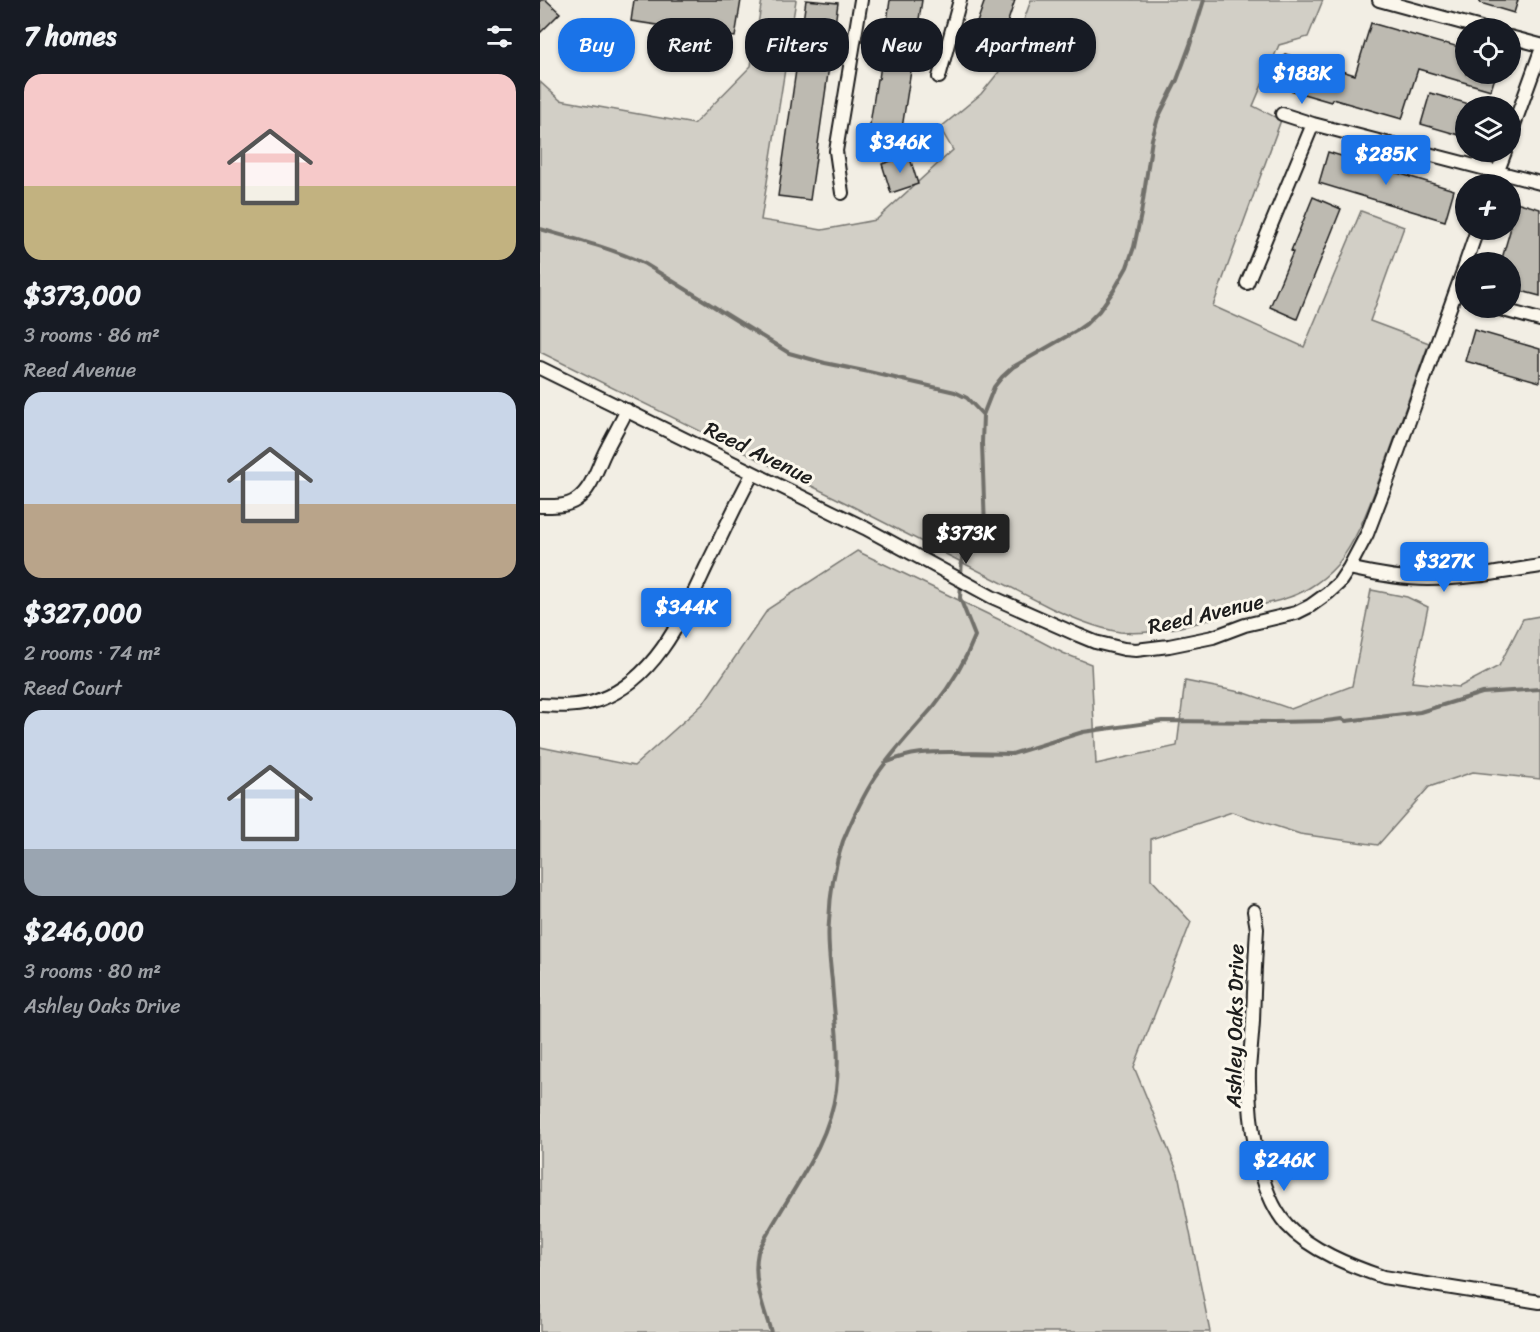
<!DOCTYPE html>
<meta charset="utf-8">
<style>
:root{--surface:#171b24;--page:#20242c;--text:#f1f3f6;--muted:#9ea1a6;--accent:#1a73e8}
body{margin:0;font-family:Sriracha,sans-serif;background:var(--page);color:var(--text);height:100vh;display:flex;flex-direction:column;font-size:22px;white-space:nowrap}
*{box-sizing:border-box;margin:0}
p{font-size:20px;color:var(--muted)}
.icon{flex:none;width:33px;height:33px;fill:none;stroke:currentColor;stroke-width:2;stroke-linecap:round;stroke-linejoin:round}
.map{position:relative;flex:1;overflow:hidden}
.details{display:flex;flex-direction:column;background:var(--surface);width:540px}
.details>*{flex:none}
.hud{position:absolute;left:18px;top:18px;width:570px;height:54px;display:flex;gap:12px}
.buttons{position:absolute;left:915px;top:18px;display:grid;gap:12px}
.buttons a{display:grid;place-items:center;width:66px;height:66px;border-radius:50%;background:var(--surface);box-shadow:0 2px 4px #0004;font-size:30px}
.price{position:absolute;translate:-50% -51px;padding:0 14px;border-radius:6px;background:var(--accent);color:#fff;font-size:20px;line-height:39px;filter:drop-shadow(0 2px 3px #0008)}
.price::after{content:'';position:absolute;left:50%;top:36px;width:18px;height:14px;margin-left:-9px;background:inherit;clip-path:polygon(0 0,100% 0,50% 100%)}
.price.active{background:#222;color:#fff}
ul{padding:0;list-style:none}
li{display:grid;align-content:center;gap:12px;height:318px;padding:0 24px}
li span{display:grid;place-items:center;height:186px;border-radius:18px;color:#555}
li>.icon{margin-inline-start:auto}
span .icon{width:108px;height:108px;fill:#fffc;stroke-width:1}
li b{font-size:26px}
h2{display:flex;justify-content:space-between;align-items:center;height:72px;padding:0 24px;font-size:26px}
.tag{padding:0 21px;border-radius:24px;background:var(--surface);box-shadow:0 2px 4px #0004;font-size:21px;line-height:54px}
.tag.active{background:var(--accent);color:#fff}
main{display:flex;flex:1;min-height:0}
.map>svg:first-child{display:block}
.green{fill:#d2cfc6;stroke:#777671;stroke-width:1.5}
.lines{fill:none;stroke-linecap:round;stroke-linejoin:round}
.stream{stroke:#716f6b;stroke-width:4}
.building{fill:#bdbab1;stroke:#1c1c1c;stroke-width:1.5}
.minor-casing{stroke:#1c1c1c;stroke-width:16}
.minor{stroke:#fbf7ec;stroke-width:12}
.labels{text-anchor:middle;stroke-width:6;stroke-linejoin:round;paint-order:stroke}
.street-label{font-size:21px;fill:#1c1c1c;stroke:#fbf7ec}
</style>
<main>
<section class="details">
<h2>7 homes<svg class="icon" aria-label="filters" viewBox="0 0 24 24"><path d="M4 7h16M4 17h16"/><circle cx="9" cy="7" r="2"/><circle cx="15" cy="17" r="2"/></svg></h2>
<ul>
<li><span style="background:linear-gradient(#f6c9c9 60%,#c2b280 0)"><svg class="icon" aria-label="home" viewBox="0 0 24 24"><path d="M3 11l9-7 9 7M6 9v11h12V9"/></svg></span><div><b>$373,000</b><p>3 rooms · 86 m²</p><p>Reed Avenue</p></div></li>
<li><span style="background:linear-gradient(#c9d6e8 60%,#b9a48a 0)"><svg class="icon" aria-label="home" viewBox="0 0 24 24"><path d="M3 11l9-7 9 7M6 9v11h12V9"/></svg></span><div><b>$327,000</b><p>2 rooms · 74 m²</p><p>Reed Court</p></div></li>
<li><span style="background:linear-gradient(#c9d6e8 75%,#9aa5b1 0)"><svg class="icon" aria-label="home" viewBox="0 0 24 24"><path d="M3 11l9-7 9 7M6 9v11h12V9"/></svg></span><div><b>$246,000</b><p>3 rooms · 80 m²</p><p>Ashley Oaks Drive</p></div></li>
</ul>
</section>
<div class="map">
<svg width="1000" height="1332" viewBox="0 0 1000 1332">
<rect width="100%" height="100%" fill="#f2eee4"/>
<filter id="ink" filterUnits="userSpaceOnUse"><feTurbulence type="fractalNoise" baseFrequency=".0167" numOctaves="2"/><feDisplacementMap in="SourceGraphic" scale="12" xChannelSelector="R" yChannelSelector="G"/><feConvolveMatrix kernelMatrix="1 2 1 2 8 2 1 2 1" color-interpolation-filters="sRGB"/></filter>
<g filter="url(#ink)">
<path class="green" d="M222 0H256L221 220 282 230 336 220 413 150 400 128 441 94 471 57 491 0H783L768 37 739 45 713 106 741 120 673 306 764 347 821 211 864 227 830 321 889 343C872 388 857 434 839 480 828 509 817 540 797 565 789 574 779 582 769 588 745 603 713 605 687 614 659 624 609 636 580 632 556 628 533 618 511 608L306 503 0 352V82L20 100 154 124 211 66Z
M317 551 462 621 523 653 551 664 556 764 637 746 645 681 705 693 751 709 812 686 831 590 867 597 888 607 872 682 919 687 959 666 983 619 1000 616V779L933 772 889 787 838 845 760 834 692 812 611 839V879L651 922 594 1067 638 1173 670 1332H0V747L94 766 163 704 228 609Z"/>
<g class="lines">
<path class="stream" d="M0 229C35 239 71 248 105 264L249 353 285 363 329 372 415 392 427 398 443 415
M421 576 422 558 445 529 442 443 443 415 454 387 462 377 473 367 536 331 546 324 559 311 574 290 587 267 594 247 601 214 612 139 618 118 637 80 650 45 664 0
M348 762C373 751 392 752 418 752L423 753 472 754 543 732 622 721 734 722 786 721 802 719 806 721 880 712 942 693 1000 689
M231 1332C223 1306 212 1280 218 1252 244 1198 288 1151 296 1090 301 1053 294 1017 292 981 290 962 287 941 289 922 290 895 294 867 303 841 311 822 324 794 336 776 353 751 374 729 394 706 411 685 425 662 435 636L420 598 421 584"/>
</g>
<path class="building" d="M0 0H6L20 13 0 33Z
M94 0H201L195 37 91 21Z
M266 0 298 3 270 200 238 196Z
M350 0H382L360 141 328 137 337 79H339Z
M445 0H475L457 54 429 45Z
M940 0H978L974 13 940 3Z
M831 23 904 44 905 43 926 49V74H956L951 90 878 69 862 119 792 99 791 102 736 86 745 54 815 75Z
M890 93 926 103V137L881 124Z
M788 152 914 190 905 221 779 183Z
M369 155 378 184 351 193 342 164Z
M773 197 801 209 757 319 730 307 753 252 751 251Z
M976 202 1000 209V296L970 288V262H961L970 231V219Z
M934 330 1000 349V382L925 361Z"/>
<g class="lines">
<g class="minor-casing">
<path id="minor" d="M839 0 941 28
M970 37 1000 45
M399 77 420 0
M742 114 773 124 1000 183
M970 136 1000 53
M953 184 965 152
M302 193 296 151 321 0
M926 262 937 230
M707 283 773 124
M956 308 1000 320
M0 368 325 528 452 597 538 635 555 642 584 649 596 650 629 646 673 637 705 625 756 613 770 606 788 593 799 583 809 568 827 534 851 471 926 263
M0 506C12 506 26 507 36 500 52 489 57 468 65 452 72 438 80 424 87 410
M809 568C835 574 862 579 888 579 926 579 963 572 1000 566
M0 705C19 706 41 707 59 700 116 679 142 618 166 567 182 536 196 503 213 473
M714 911 717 929C715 960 714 990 713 1021 712 1038 710 1055 709 1071 708 1115 717 1192 747 1225 770 1250 811 1266 843 1277L1000 1302"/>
</g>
<use href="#minor" class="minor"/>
</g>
</g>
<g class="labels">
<g class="street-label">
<text transform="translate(219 453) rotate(26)" y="7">Reed Avenue</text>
<text transform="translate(666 614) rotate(-13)" y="7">Reed Avenue</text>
<text transform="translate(695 1026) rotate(-89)" y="7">Ashley Oaks Drive</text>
</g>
</g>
</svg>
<div class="buttons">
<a><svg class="icon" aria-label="locate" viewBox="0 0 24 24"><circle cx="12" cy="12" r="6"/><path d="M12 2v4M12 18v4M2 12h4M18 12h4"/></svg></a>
<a><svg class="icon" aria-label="layers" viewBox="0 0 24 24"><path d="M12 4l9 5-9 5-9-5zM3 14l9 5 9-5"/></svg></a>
<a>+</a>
<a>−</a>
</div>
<b class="price" style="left:762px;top:105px">$188K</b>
<b class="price" style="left:360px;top:174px">$346K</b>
<b class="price" style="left:846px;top:186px">$285K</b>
<b class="price active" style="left:426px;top:565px">$373K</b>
<b class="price" style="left:904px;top:593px">$327K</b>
<b class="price" style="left:146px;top:639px">$344K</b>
<b class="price" style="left:744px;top:1192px">$246K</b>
<div class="hud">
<a class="tag active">Buy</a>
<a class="tag">Rent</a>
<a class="tag">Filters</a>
<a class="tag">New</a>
<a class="tag">Apartment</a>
</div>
</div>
</main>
